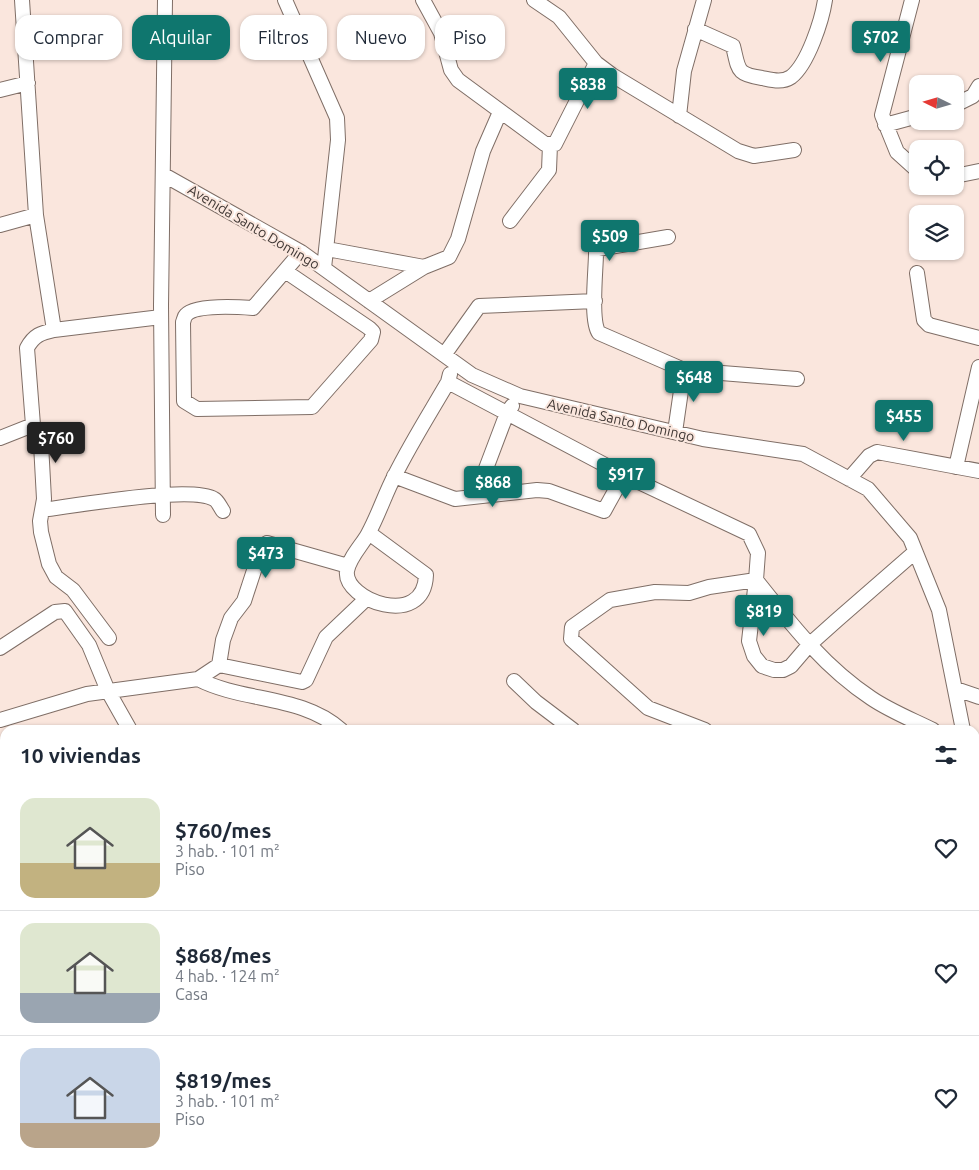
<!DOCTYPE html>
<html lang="es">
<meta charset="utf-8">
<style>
:root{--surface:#fff;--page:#f6f6f7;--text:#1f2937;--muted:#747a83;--line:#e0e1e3;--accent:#0f766e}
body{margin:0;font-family:Ubuntu,sans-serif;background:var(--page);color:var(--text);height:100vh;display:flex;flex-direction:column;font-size:19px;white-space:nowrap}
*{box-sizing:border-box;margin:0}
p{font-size:16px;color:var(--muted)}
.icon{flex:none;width:28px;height:28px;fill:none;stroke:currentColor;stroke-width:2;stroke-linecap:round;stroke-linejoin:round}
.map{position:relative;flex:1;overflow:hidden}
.drawer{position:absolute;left:0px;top:725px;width:980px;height:445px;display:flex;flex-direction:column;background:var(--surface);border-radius:15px 15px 0 0;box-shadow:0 1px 4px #0004}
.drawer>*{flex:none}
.hud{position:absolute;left:15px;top:15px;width:500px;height:45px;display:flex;gap:10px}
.needle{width:32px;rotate:275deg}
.fabs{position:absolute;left:909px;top:75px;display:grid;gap:10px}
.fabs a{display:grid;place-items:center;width:55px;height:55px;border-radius:10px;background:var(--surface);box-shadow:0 1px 4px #0004;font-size:25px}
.price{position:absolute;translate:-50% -42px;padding:0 11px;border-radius:5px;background:var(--accent);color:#fff;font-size:16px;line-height:32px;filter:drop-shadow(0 1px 2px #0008)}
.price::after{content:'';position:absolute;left:50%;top:30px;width:15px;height:11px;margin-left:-8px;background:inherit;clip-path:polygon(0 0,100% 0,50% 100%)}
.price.on{background:#222;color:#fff}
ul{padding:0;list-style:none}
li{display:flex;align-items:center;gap:15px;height:125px;padding:0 20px}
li+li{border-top:1px solid var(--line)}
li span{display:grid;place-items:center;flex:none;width:140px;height:100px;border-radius:15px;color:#555}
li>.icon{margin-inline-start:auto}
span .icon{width:60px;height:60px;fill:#fffc;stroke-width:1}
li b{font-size:21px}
h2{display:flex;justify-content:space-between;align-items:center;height:60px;padding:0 20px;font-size:21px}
.pill{padding:0 18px;border-radius:15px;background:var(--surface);box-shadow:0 1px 4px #0004;font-size:18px;line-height:45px}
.pill.on{background:var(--accent);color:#fff}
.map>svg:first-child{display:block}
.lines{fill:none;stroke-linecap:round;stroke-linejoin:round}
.minor-casing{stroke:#7f6e66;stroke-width:16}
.minor{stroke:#fff;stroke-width:14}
.labels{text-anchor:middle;stroke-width:4;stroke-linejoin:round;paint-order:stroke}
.street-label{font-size:14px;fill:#403835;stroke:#fae6dd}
</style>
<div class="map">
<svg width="979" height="1170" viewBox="0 0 979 1170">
<rect width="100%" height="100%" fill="#fae6dd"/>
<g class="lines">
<g class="minor-casing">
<path id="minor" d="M22 0 36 215 54 330
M285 0 337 118 338 140 324 268
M423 0 441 33 451 70 458 80 545 144H555L596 63
M534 0 559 17 596 63 612 75 738 151 754 156 794 150
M912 0 882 115 897 152 918 171
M695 29 733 46C739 70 736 74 762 78 772 80 782 83 791 77 808 64 822 20 825 0
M0 90 28 83
M955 105 973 96 979 86
M679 116 684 71 704 0
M885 125 918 116
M164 175 301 252 472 375 520 396 703 439 803 454 868 489 910 538 939 610 963 730
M955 176 979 171
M510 221 549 170 550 145
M0 225 36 215
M668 237 598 249 596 253C596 270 590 321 599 333L684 370 797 379
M327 249 424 267
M285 271 369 328 373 332 371 340 312 407 197 409 184 401 183 322C184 320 184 317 186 315 195 304 239 307 253 308L301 252
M917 273 924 320 929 325 979 338
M369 301 424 267 449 257 458 239 483 151 500 112
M444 355 479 306 595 301
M448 382 624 475 749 534 758 553 756 580C791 624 824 667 871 698 890 711 913 720 933 730
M33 425 41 444 44 499 40 521 41 532 49 564 56 577 73 590 109 638
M675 432 684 370
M0 438 33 425 27 348C34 335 41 333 54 330L161 317
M956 467 979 367
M394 476 455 499 537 490 549 491 604 511 624 475
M849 479 869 456 877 452 979 471
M476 495 507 413 512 406
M42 510C74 506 191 485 214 499 218 501 220 507 223 511
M163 515 161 306 165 0
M369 533 426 575C424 630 343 600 347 571 349 558 362 545 368 534 378 516 385 494 395 475 411 443 430 413 448 382L450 374
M0 648 55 612 65 611 89 645 108 691 130 730
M219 665 223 640 231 618 244 601 262 546 267 543 348 566
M198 679 219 665 302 682 306 680 326 637 366 599
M514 681 536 702 573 730
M956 689 979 697
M0 720 87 694 198 679C242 702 303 695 341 730
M705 730 648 708 571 639 572 627 610 600 655 592 689 593 709 587 756 580 749 641 754 656 762 666 774 670H783L791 666 809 645 837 620 915 552
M975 797 979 799
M0 817H5
M975 905 979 904
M0 979 5 982
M975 1128 979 1129
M0 1144 3 1127
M200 1165 202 1170
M324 1165 325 1170
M560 1165 566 1170
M288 1170 300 1165
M643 1170 645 1165
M897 1170 899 1165"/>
</g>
<use href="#minor" class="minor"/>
</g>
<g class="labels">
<g class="street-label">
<text transform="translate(254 227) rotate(31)" y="5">Avenida Santo Domingo</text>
<text transform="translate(621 420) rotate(13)" y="5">Avenida Santo Domingo</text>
</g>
</g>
</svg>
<div class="fabs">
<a><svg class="needle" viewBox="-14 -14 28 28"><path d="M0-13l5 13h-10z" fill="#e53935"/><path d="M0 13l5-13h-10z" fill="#747a83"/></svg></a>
<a><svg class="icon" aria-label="locate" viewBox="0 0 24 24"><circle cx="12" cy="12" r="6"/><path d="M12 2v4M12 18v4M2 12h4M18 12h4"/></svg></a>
<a><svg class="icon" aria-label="layers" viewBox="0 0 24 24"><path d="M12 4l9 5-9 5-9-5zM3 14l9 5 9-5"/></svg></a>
</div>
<b class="price" style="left:881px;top:63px">$702</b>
<b class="price" style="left:588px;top:110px">$838</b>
<b class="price" style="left:610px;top:262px">$509</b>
<b class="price" style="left:694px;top:403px">$648</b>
<b class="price" style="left:904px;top:442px">$455</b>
<b class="price on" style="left:56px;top:464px">$760</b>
<b class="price" style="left:626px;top:500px">$917</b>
<b class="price" style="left:493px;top:508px">$868</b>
<b class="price" style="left:266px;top:579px">$473</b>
<b class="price" style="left:764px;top:637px">$819</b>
<div class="hud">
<a class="pill">Comprar</a>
<a class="pill on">Alquilar</a>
<a class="pill">Filtros</a>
<a class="pill">Nuevo</a>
<a class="pill">Piso</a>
</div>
<section class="drawer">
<h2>10 viviendas<svg class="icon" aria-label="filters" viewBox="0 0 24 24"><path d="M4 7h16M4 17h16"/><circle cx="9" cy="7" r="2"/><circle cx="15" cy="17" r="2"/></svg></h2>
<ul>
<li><span style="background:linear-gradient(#dfe7d0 65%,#c2b280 0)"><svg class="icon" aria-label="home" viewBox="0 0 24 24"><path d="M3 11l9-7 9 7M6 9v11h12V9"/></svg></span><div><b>$760/mes</b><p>3 hab. · 101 m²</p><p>Piso</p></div><svg class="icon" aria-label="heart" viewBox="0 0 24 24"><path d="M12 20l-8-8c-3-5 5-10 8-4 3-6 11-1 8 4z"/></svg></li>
<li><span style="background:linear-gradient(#dfe7d0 70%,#9aa5b1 0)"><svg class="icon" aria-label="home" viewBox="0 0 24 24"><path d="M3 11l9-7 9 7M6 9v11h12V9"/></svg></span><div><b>$868/mes</b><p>4 hab. · 124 m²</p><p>Casa</p></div><svg class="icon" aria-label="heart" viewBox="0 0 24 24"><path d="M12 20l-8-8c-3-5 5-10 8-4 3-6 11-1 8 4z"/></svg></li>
<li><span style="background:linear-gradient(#c9d6e8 75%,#b9a48a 0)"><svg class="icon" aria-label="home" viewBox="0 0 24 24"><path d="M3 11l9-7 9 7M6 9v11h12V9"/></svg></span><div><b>$819/mes</b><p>3 hab. · 101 m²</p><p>Piso</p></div><svg class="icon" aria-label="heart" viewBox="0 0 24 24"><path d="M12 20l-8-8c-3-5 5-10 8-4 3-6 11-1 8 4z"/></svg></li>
</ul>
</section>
</div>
